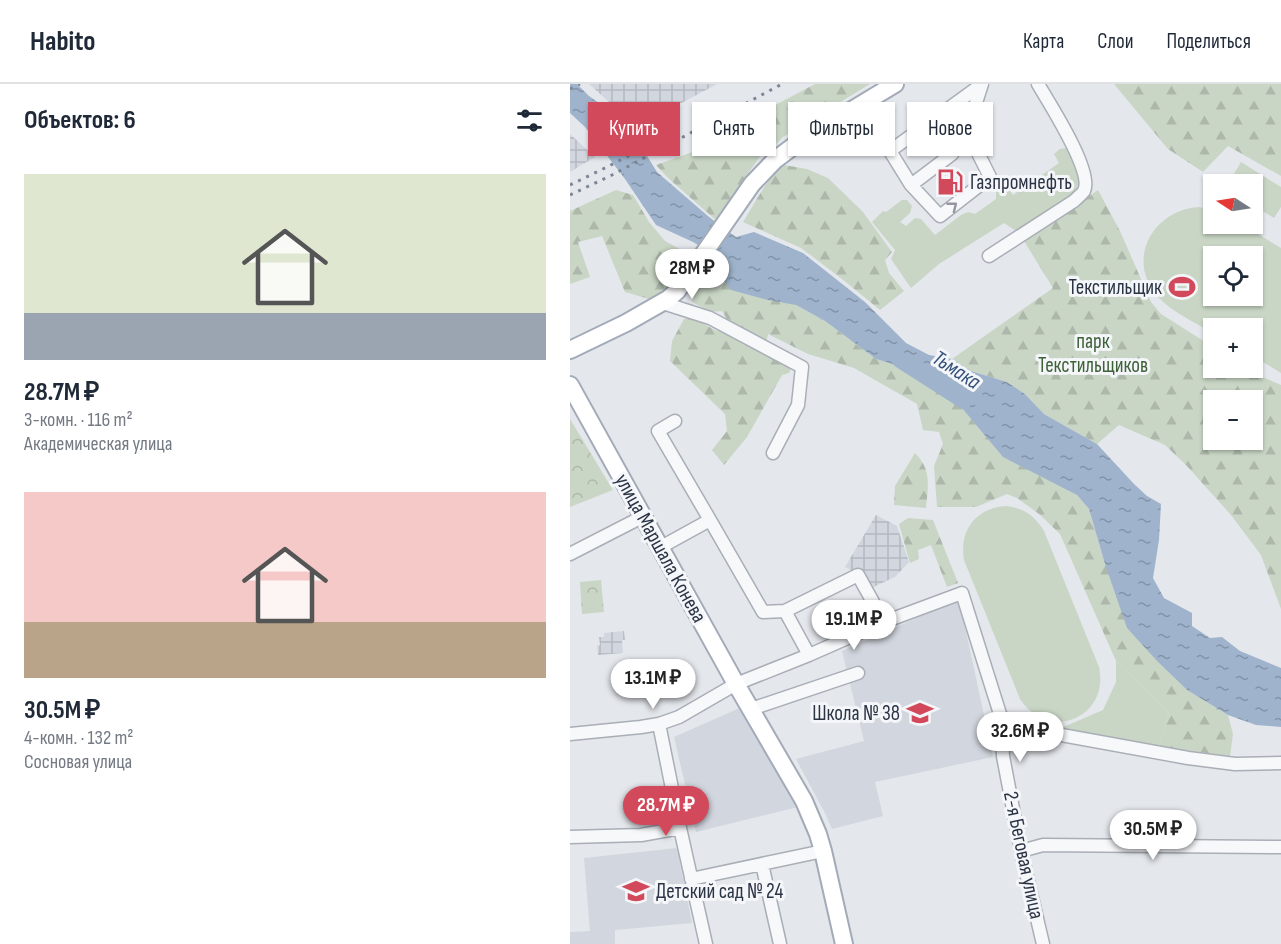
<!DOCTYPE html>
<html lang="ru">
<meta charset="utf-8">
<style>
:root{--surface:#fff;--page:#f2f2f3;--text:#1f2937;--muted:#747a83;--line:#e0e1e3;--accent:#d1495b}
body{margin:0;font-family:"Sofia Sans Condensed",sans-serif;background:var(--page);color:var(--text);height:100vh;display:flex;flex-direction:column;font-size:22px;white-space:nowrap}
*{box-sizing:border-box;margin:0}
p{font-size:20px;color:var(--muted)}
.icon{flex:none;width:33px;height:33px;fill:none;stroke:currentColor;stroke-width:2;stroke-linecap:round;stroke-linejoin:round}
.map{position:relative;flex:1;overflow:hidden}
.details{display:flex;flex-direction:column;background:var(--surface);width:570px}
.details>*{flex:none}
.guide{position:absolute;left:18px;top:18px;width:570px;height:54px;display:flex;gap:12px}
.needle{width:39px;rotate:282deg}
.buttons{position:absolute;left:633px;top:90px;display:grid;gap:12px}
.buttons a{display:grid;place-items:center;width:60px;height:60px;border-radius:0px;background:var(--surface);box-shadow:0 2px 4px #0004;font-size:30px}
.price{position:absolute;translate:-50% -51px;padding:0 14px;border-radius:21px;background:#fff;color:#222;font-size:20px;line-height:39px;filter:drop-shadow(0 2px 3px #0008)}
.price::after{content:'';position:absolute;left:50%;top:36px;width:18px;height:14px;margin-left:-9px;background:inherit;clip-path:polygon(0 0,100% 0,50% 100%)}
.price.on{background:var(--accent);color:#fff}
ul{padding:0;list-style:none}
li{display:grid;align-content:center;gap:12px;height:318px;padding:0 24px}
li span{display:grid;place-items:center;height:186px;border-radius:0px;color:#555}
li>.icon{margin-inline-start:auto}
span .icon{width:108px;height:108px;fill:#fffc;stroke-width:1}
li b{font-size:26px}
h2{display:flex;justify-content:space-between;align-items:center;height:72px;padding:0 24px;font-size:26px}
.tag{padding:0 21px;border-radius:0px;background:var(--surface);box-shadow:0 2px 4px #0004;font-size:21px;line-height:54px}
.tag.on{background:var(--accent);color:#fff}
header{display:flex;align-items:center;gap:36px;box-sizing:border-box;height:84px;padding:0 30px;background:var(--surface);border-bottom:2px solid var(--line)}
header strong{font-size:28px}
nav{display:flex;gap:33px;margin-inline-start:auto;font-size:21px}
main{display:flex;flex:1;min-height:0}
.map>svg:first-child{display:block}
.built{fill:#d2d6de}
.industrial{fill:url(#industrial-grid)}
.grass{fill:#c9d6c5;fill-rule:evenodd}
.forest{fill:url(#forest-firs);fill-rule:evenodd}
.park{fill:url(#park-crowns)}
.water{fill:url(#water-ripples)}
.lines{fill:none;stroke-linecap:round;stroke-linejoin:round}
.river{stroke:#9fb4cc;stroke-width:16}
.minor-casing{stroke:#a9aeb7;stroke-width:15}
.major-casing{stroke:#a3abb8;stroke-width:20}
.minor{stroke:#f7f8fa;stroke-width:12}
.major{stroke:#fff;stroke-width:16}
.rail{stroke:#7d8696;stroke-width:3;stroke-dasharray:3 6;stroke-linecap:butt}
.oneway{stroke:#9196a0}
.labels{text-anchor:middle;stroke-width:6;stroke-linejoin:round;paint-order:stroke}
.poi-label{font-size:21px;fill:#2b3445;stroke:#f4f6f9;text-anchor:start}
.park-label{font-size:21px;fill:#3f6138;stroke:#f4f6f9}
.street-label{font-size:21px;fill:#2b3445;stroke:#f4f6f9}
.water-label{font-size:22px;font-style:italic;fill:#34527a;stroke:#f4f6f9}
</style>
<header>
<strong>Habito</strong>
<nav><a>Карта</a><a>Слои</a><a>Поделиться</a></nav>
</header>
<main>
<section class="details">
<h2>Объектов: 6<svg class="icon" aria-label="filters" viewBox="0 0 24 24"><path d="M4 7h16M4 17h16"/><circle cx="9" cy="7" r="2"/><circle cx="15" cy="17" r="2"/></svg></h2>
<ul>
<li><span style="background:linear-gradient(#dfe7d0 75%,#9aa5b1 0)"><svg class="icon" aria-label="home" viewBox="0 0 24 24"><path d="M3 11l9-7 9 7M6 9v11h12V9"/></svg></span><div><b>28.7M ₽</b><p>3-комн. · 116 m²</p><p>Академическая улица</p></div></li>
<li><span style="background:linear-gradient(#f6c9c9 70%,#b9a48a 0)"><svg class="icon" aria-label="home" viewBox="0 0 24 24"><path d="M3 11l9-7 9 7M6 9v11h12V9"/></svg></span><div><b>30.5M ₽</b><p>4-комн. · 132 m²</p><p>Сосновая улица</p></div></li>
</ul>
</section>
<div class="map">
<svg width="711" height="860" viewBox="0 0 711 860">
<defs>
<pattern id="industrial-grid" width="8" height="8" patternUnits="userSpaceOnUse" patternTransform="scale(1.5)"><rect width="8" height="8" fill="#d2d6de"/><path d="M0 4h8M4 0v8" fill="none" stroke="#b4b8c0"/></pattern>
<pattern id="forest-firs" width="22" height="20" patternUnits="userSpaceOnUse" patternTransform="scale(1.5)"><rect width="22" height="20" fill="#c9d6c5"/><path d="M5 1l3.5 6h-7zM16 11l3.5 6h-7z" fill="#adb8ab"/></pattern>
<pattern id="park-crowns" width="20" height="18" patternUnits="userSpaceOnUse" patternTransform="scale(1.5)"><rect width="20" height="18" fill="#c9d6c5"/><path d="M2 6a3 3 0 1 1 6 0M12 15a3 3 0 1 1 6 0" fill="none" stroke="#adb8ab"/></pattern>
<pattern id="water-ripples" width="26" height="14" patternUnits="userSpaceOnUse" patternTransform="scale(1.5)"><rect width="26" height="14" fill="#9fb4cc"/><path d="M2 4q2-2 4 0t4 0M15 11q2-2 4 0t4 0" fill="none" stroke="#8293a7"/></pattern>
</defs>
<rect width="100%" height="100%" fill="#e4e7ec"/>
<path class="built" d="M389 515 423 673 305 698 313 732 262 745 255 729 226 675 294 657 272 567Z
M172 623 228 723 126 748 104 653Z
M107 764 122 839 45 846V860H0V848L20 847 14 774Z"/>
<path class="industrial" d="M19 0H147L67 43Z
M0 50 25 73 0 88Z
M306 431 327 442 339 478 325 493 297 506 288 489 275 483Z
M54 547 55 556H52L53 569 28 571 27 562 30 561 29 553H34V549Z"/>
<path class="grass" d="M496 64 501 65 506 76 510 99 498 115 446 147 434 139 369 180 341 204 321 175 325 166 302 138 313 127 316 128 332 116H337L342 122 340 129 330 138 336 142 345 134 351 135 365 151 391 131 398 128 405 130 426 115V107L435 100 443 111 489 79 484 70 490 65Z
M671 78 711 103V123L704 134 683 121 682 100H658Z
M628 123 643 125 644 140H671L711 164V289L683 272 682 244H644L643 249C626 239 602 228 589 214 555 178 581 127 628 123ZM644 172H682V212H644Z
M436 422C454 424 465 432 474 447L529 583C540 634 478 659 450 615L394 476C389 446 406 424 436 422Z
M546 577 599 629 589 663 489 645 533 626 546 598Z"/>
<path class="forest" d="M245 0H300L213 53 202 64 188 30Z
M544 0H711V92L658 62 633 88 598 65Z
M181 40 194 67 163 110 147 137 98 94 86 81 120 69Z
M214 81 237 85 258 94 293 128 322 168 315 176 319 189 334 207 310 226 272 195 231 164 173 138C185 119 196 95 214 81Z
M46 106 63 111 79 138 95 157 124 173 94 215H79L55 208 32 152 8 158 20 193 0 200V127Z
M528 106 550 147 581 218 591 230 643 263 644 284H676L688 291 711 301V525L691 471 661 431 616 381 595 361 549 341 527 360 474 330 455 310 437 298 401 287 382 275 483 204 454 157ZM644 316H682V356H644Z
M150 179 217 208 226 221 255 237 306 275 349 288 376 305 404 338 507 411 519 425 535 480 588 578 617 606 658 631 663 650 660 672 589 663 599 629 546 577 490 450 469 430 447 414 437 410 406 423H367L364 382 373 360 369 348 353 346 347 320 284 284 238 270 198 250 196 260 223 280 219 289 212 291 177 353 154 381 142 366 157 347 155 330 100 277 102 257 114 235 120 233 147 247 158 237 152 227 141 228 122 218 121 206 146 192V185Z
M345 369C362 386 358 402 356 424L324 421 325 402Z
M338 434 363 436 388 499 377 503 361 461 348 466 349 475 340 479 329 440Z"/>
<path class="park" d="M0 335 43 406 0 423Z
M31 496 34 528 12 530 10 498Z"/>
<path class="water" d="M0 0H7L19 12 56 38 87 88 139 133 166 153 184 148 233 169 295 218 336 259 359 271 382 275 401 287 437 298 455 310 474 330 527 360 564 400 577 412 591 420 589 456 583 494 594 514 622 529V542L640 554 652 553 670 567 711 584V643L686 641 658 631 617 606 588 578 557 544 535 480 519 425 507 411 433 373 376 305 349 288 306 275 255 237 226 221 198 216 161 206 149 191 152 175 123 158 86 141 55 95 15 43 0 29Z"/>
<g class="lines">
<path class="river" d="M330 276 394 317"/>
<g class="minor-casing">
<path id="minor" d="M271 33 287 34 307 46 341 101 370 132 420 93 397 47 412 0
M320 67 411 1
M341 101 382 70 397 47
M419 172 504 117C507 114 512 110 514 107 524 88 479 19 468 0
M93 219 140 234 232 283 228 321 203 369
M105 337 88 347 140 436
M91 463 140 436 193 528 215 527 239 571
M0 470 74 432
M215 527 288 491 314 538
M181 625 288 589
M431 633 464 646 618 674 665 680 711 679
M89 640 110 744 136 860
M0 650 71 643 89 640 109 633 166 600 239 571 314 538 392 509 431 633 433 672 451 767 473 860
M0 753 71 751 110 744
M451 767 473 761 711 763
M192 780 210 860
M121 795 253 767"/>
</g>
<g class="major-casing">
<path id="major" d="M0 266 56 239 98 215 107 207 123 185 182 100 205 76 229 58 325 0
M0 301 166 600 234 717 248 750 253 767 274 860"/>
</g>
<use href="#minor" class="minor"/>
<use href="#major" class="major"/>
<path class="rail" d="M0 5 10 0
M0 101 39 82 107 47
M0 111 42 91 212 0"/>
</g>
<defs><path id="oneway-chevron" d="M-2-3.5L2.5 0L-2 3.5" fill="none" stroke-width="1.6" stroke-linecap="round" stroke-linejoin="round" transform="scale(1.5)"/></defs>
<use class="oneway" href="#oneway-chevron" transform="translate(383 122) rotate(-38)"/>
<defs>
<g id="fuel-bare" transform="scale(2.07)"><path d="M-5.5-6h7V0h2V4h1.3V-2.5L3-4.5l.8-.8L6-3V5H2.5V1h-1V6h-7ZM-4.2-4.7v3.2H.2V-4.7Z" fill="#d1495b" stroke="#f4f6f9" stroke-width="2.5" paint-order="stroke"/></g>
<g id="stadium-bare" transform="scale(2.07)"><path d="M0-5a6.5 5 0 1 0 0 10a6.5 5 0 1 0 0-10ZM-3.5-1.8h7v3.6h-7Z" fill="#d1495b" stroke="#f4f6f9" stroke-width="2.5" paint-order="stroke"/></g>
<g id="school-bare" transform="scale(2.07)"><path d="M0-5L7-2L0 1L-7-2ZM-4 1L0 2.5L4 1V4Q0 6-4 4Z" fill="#d1495b" stroke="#f4f6f9" stroke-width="2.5" paint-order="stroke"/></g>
</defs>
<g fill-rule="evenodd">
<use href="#fuel-bare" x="380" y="98"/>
<use href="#stadium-bare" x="612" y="203"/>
<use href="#school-bare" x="350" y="629"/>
<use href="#school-bare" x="66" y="807"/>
</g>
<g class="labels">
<g class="poi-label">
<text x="400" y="105">Газпромнефть</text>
<text x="592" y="210" text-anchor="end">Текстильщик</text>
<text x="330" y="636" text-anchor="end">Школа № 38</text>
<text x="86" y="814">Детский сад № 24</text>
</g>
<g class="park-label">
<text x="523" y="264">парк<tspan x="523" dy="24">Текстильщиков</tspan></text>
</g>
<g class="street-label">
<text transform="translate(91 464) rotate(61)" y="7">улица Маршала Конева</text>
<text transform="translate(454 771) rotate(78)" y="7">2-я Беговая улица</text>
</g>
<g class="water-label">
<text transform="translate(387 285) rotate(33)" y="8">Тьмака</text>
</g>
</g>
</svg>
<div class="buttons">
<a><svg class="needle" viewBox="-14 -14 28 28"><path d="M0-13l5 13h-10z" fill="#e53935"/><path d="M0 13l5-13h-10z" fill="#747a83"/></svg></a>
<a><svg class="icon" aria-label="locate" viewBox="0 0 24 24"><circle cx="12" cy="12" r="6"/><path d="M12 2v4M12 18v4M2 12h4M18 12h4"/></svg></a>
<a>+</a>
<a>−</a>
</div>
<b class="price" style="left:122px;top:216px">28M ₽</b>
<b class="price" style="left:284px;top:567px">19.1M ₽</b>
<b class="price" style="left:83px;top:626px">13.1M ₽</b>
<b class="price" style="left:450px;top:679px">32.6M ₽</b>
<b class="price on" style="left:96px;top:753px">28.7M ₽</b>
<b class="price" style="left:583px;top:777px">30.5M ₽</b>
<div class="guide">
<a class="tag on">Купить</a>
<a class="tag">Снять</a>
<a class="tag">Фильтры</a>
<a class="tag">Новое</a>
</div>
</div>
</main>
